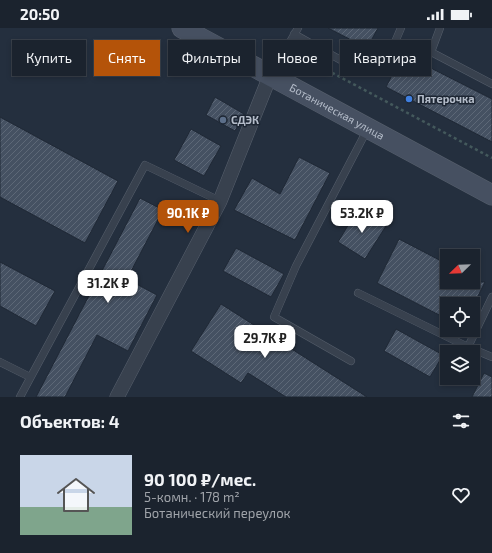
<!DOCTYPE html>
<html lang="ru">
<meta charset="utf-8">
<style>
:root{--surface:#1b232e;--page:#242b36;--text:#f1f3f6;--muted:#a0a4aa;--line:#39404a;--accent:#b45309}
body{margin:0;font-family:"Exo 2",sans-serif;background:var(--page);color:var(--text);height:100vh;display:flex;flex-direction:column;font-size:15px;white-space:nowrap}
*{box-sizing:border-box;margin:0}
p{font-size:13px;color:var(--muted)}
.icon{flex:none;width:22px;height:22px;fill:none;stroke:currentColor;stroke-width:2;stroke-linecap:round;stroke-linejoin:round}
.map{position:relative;height:369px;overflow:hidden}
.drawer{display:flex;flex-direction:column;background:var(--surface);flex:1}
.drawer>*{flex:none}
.guide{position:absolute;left:12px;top:12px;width:468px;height:36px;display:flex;gap:8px}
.needle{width:26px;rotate:247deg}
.buttons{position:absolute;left:440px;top:221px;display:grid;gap:8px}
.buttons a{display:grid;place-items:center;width:40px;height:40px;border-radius:0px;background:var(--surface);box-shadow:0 2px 6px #0003,0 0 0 1px var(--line);font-size:20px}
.price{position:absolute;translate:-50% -34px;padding:0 9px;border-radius:8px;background:#fff;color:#222;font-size:13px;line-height:26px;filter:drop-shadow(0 1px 2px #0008)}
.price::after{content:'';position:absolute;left:50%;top:24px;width:12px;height:9px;margin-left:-6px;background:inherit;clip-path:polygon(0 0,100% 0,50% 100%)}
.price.selected{background:var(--accent);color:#fff}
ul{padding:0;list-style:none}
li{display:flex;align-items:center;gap:12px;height:100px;padding:0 20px}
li+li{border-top:1px solid var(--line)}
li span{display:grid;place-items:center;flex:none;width:112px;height:80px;border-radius:0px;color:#555}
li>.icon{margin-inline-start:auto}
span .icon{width:48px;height:48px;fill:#fffc;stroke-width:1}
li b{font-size:17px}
h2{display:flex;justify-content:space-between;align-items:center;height:48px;padding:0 20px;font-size:17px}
.tag{padding:0 14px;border-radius:0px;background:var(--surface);box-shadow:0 2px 6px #0003,0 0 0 1px var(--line);font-size:14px;line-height:36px}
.tag.selected{background:var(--accent);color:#fff}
.status{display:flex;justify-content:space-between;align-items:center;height:28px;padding:0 20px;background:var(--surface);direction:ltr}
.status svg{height:11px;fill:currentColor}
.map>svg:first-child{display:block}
.building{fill:url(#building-hatch);stroke:#1f2835}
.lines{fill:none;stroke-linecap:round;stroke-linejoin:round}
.lane-casing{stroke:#565f6c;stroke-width:8}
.street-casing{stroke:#565f6c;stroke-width:15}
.secondary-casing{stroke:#565f6c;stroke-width:21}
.path{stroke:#44595c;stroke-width:2.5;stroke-dasharray:3 3;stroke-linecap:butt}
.lane{stroke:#38414e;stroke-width:7}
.street{stroke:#38414e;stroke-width:14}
.secondary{stroke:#465061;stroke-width:20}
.shop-dot{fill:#3f7fe0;stroke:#1d2633;stroke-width:1.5}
.service-dot{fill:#5c6f8a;stroke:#1d2633;stroke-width:1.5}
.labels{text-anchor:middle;stroke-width:3;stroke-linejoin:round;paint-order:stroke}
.poi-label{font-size:11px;font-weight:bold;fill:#b4bcc9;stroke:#1d2633;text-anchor:start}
.street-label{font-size:11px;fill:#b4bcc9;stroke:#1d2633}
</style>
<div class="status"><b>20:50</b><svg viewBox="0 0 49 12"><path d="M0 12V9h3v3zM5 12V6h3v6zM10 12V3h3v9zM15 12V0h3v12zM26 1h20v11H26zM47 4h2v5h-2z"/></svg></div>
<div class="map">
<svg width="492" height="369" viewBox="0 0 492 369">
<defs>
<pattern id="building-hatch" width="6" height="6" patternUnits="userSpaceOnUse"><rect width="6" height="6" fill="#455162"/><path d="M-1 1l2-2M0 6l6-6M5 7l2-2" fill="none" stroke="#5d6877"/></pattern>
</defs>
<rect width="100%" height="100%" fill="#242f3e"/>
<path class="building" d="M328 0H378L367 20Z
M403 26 492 71V114L386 59Z
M215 69 244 86 235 103 206 87Z
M0 89 118 153 85 215 0 169Z
M191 101 221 118 204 148 174 132Z
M299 129 330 145 295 212 234 182 252 150 280 166Z
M140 170 163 182 127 251 157 267 128 323 97 307 65 369H36Z
M358 181 386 198 365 231 338 214Z
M399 211 447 236V254H485L474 276H447V291L377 255Z
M236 220 284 246 271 269 223 243Z
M0 234 55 263 36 298 0 278Z
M221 276 367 369H286L248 345 241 355 191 323Z
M396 301 443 327 430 349 384 323Z
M484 345 492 349V369H472Z"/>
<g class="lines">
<g class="lane-casing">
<path id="lane" d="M440 0 431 24 492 56
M294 6 355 40 395 14 401 0
M271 47 298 0
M358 265 468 319 492 269
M468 319 492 329
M351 333 274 289 296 238 367 102
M0 334 30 349
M20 369 145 137 220 173"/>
</g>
<g class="street-casing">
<path id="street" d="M117 369 220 173 270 48"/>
</g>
<g class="secondary-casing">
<g id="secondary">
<path id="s1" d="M182 0 492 167"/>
</g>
</g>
<path class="path" d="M295 25 492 130"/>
<use href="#lane" class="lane"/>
<use href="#street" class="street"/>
<use href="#secondary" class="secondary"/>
</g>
<circle class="shop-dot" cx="409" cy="71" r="4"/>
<circle class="service-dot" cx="223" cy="92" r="4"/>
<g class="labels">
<g class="poi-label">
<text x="417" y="75">Пятерочка</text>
<text x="231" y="96">СДЭК</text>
</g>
<g class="street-label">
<text dy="4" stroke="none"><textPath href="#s1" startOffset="176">Ботаническая улица</textPath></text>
</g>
</g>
</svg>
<div class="buttons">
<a><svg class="needle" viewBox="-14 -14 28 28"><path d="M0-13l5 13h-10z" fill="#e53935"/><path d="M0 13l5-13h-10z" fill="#a0a4aa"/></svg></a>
<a><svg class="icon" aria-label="locate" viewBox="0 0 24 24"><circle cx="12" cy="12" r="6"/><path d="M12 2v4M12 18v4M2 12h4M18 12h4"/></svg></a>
<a><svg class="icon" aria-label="layers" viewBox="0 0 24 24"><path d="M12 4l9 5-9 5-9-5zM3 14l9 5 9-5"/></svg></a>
</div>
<b class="price selected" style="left:188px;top:206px">90.1K ₽</b>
<b class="price" style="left:362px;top:206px">53.2K ₽</b>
<b class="price" style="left:108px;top:276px">31.2K ₽</b>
<b class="price" style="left:265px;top:331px">29.7K ₽</b>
<div class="guide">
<a class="tag">Купить</a>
<a class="tag selected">Снять</a>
<a class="tag">Фильтры</a>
<a class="tag">Новое</a>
<a class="tag">Квартира</a>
</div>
</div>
<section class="drawer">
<h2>Объектов: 4<svg class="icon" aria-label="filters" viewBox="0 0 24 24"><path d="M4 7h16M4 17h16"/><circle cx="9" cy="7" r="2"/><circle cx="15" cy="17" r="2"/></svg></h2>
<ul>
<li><span style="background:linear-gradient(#c9d6e8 65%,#7fa58c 0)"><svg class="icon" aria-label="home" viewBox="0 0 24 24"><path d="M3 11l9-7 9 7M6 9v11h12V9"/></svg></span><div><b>90 100 ₽/мес.</b><p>5-комн. · 178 m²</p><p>Ботанический переулок</p></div><svg class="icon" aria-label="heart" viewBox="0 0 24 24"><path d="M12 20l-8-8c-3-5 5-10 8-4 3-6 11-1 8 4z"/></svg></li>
</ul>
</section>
